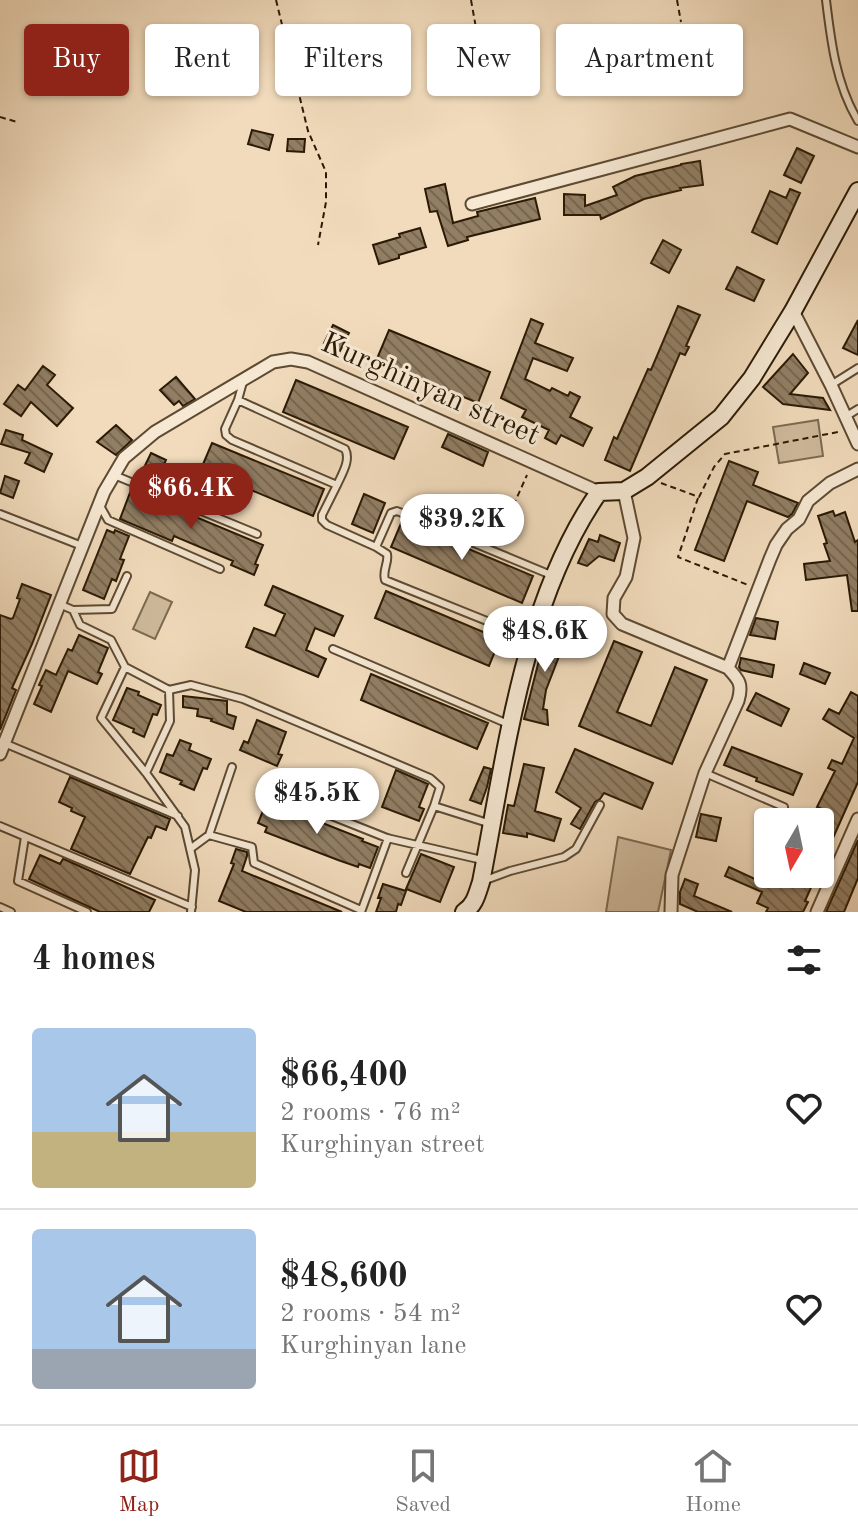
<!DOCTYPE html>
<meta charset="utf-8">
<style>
:root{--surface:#fff;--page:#f2f2f2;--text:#222;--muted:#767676;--line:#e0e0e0;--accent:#8f2418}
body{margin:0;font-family:"Old Standard TT",serif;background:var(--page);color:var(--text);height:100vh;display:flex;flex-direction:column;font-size:30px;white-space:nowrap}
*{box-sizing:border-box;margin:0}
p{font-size:26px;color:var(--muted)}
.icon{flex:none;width:44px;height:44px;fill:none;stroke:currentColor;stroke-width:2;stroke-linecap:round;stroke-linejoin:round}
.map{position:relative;height:912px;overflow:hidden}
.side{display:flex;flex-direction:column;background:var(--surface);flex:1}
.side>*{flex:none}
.guide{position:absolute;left:24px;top:24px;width:810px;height:72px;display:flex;gap:16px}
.needle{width:52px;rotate:189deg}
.tools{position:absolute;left:754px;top:808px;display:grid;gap:16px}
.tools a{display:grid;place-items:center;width:80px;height:80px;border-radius:8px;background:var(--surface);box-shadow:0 2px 6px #0004;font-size:40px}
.price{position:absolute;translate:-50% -68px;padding:0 18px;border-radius:28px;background:#fff;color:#222;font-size:26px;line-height:52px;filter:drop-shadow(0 2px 4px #0008)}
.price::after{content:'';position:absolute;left:50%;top:48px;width:24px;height:18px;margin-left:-12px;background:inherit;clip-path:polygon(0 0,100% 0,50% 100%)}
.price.on{background:var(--accent);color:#fff}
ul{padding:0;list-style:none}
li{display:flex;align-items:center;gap:24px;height:200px;padding:0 32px}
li+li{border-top:2px solid var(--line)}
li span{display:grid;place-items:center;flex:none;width:224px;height:160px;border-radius:8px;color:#555}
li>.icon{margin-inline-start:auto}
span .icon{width:96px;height:96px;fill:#fffc;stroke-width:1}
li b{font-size:34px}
h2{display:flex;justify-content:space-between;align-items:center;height:96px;padding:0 32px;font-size:34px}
.pill{padding:0 28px;border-radius:8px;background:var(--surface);box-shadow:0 2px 6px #0004;font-size:28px;line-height:72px}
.pill.on{background:var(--accent);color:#fff}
.tabs{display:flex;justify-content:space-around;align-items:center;height:112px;border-top:2px solid var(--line);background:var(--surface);font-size:22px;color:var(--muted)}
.tabs a{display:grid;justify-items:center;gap:4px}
.tabs .on{color:var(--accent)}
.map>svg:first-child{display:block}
.grass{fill:#cfba9d;stroke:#7c6a51;stroke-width:2}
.building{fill:url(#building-back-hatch);stroke:#2a1a05;stroke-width:2}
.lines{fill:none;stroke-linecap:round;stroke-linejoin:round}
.lane-casing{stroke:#5c4a33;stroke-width:10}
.street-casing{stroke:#5c4a33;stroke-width:15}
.secondary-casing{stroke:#2a1a05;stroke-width:20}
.path{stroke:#2a1a05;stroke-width:2;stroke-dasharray:6 4;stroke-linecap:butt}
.lane{stroke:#f6e8d3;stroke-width:6}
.street{stroke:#f6e8d3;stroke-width:11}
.secondary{stroke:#f6e8d3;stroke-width:16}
.labels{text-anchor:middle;stroke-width:6;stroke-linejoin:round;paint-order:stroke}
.street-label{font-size:30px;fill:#2a1a05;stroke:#f6e8d3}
</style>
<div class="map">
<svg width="858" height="912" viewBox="0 0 858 912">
<defs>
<pattern id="building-back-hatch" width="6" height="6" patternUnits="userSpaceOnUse" patternTransform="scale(2)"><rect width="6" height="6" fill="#917e64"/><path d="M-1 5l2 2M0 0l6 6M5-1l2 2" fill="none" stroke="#776650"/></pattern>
</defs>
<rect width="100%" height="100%" fill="#f1dbbc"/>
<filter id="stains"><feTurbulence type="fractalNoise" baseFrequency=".0025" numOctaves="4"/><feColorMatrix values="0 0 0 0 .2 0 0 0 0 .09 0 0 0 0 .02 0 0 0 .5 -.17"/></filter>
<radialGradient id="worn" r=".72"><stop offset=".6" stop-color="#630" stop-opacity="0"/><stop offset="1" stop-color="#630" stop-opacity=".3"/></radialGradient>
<path class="grass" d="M818 420 823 456 779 463 773 427Z
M150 592 172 602 155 639 133 629Z
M618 837 671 850 658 912H606Z"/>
<path class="building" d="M252 130 273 135 269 150 248 144Z
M288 139H305L304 152 287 151Z
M797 148 814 156 801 183 784 175Z
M700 161 703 185 680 188 681 190 644 199 601 219 600 215H564V194L585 195V206L617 195 613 187 635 176 681 165V164Z
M445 184 453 223 478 216 477 212 535 198 540 219 467 237 468 240 448 246 437 211 430 212 425 189Z
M790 189 800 193 777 244 752 232 770 191 786 198Z
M420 228 426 247 399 255V258L379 264 373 245 400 237 399 234Z
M663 240 681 250 669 273 651 263Z
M737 267 764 280 754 301 726 289Z
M678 306 700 315 686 346 689 347 685 355 680 353 630 471 605 460 614 437 617 439 648 369 651 370Z
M531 319 543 324 535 343 573 358 567 371 533 358 525 379 550 391 552 388 568 396 570 392 580 397 570 417 592 428 583 446 561 435 556 444 545 438 549 430 522 417 526 410 501 398Z
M858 320V355L843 348Z
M333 325 349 333 340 351 324 343Z
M389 330 490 372 478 403 376 361Z
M793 354 808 373 790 394 823 398 830 410 783 404 763 387Z
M43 366 55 375 47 385 73 408 57 426 31 402 21 416 4 404 18 385 25 390Z
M176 377 195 399 183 406 179 401 174 405 160 390Z
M296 380 408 427 394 459 283 412Z
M116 425 132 440 116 455 97 442Z
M6 430 23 435 22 440 52 454 44 472 25 463 30 453 1 444Z
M448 434 488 452 483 466 442 447Z
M212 443 324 489 313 516 201 469Z
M151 453 166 460 156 481 141 474Z
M729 461 758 472 753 485 798 503 792 514 788 517 747 501 724 561 695 550Z
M5 476 19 481 13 498 0 493Z
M131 490 263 545 255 564 258 565 254 575 231 565 233 561 174 536 172 541 120 519Z
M364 494 385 503 373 533 352 524Z
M833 511 835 516 845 512 855 542 858 540V611H852L847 575 806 580 804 564 830 561 824 544 827 543 818 516Z
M402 521 533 576 522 603 391 547Z
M107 530 114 533 115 530 129 536 120 559 124 560 116 581 112 579 104 599 83 590Z
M600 535 620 543 614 561 599 556 587 566 578 563 589 539 598 542Z
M22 584 51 595 32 644 12 688 16 690 0 730V615L11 619 13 618 20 599 17 598Z
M273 586 343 616 334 636 315 628 306 650 326 659 318 677 246 647 254 628 275 636 285 614 265 605Z
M386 591 500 639 489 666 375 618Z
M756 618 778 622 775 639 750 635Z
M548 625 568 633 546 690 543 709 547 710 548 725 524 719Z
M79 635 108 648 98 672 102 674 97 684 68 671 51 712 34 704 42 686 39 685 46 670 56 675 68 649 72 651Z
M614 641 642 652 617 712 651 726 675 667 707 680 672 764 579 726Z
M741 658 774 665 772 677 741 670 739 667Z
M804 663 830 673 825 684 800 674Z
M371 674 488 723 477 749 361 700Z
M127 688 139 692 138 695 161 705 157 715 153 714 144 737 133 732 134 729 113 720Z
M851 692 858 696V782L820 867V822H816L822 809 817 807 835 771 828 768 832 760 842 764 854 738 823 719 829 709 839 714Z
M756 693 789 709 781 726 747 710Z
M183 696 227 701V714L236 717 233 729 211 721 212 719 197 716 198 709 183 707Z
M257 720 286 732 278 754 282 755 277 766 240 750 244 741 248 743Z
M180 740 191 744 189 750 211 759 207 769 203 768 194 790 180 784 182 781 160 772 167 754 173 756Z
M732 747 802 774 793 795 756 781 757 778 724 765Z
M575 749 653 783 642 809 604 793 600 799 595 802 580 829 571 824 581 808 556 792Z
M524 764 544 768 535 811 561 819 554 841 527 833V837L503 833 508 805 514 806Z
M484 767 491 769 487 787 481 804 470 800Z
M396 770 428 784 419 807 424 809 419 821 382 807Z
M70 777 170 819 166 830 156 826 151 838 148 837 130 874 71 849 85 817 71 811 72 808 59 802Z
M348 788 358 792 351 812 340 808Z
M267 801 363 839 362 841 378 847 370 868 359 864 358 867 338 860 265 832 267 827 258 823Z
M701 814 721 818 716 841 696 837Z
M858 840V878L844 912H826Z
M236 849 247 852V856L242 871 342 912H246L219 901 234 864 231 863Z
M421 854 454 867 440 902 406 889Z
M40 855 60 864 63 859 66 860 155 900 149 912H100L29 879Z
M729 867 759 881 762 874H817L805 901 808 902 803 912H766L768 908 757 903 762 892 725 876Z
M685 879 698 884 694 896 732 912H698L680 904V892Z
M383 884 406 891 401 905 398 904 396 912H376L381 898H378Z"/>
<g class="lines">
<g class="lane-casing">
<path id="lane" d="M826 0C831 42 836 84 858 121
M243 382 238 400 225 429 226 435 232 440 337 485 322 515V520L327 525 376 547 387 554C389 563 382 570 385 580L529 638
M831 385 858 368
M238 400 345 449C351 460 342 474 337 485
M845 417 858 409
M114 475 257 534
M99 504 108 520 220 569
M0 514 82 546
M376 547 391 513 397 511 551 575
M59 604 73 610 80 625 111 640 125 667 169 690 170 721 146 773
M73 610 112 609 127 576
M333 649 508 724
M125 667 101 718 146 773 185 827 195 870 191 912
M169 690 191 685 243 699 430 778 440 787 434 806 491 824
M4 743 178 816
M705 773 784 807
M279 795 387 838 482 860
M0 826 192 907
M209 835 252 847 254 863 361 910
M25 837 18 881 87 912
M190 849 209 835 232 767
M406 873 434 806
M483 881 510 871 564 857 576 849 600 805
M0 907 11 912
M361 912 388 838"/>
</g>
<g class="street-casing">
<path id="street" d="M472 204 790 119 858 147
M793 311 831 385 858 444
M624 491 634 538 626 577 614 598 613 614 622 624 728 668
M0 754 104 492 124 458 155 432 273 362 291 359 308 362 599 492
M671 912 672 875 705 773 738 701C743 684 739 680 728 668L770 559 776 545 787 529 799 519 808 501 830 483 858 469
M817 912 858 819"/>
</g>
<g class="secondary-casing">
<path id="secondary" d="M464 912C475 905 477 894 481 882 506 754 523 601 599 492L624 491 647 477 721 417 752 378 793 311 858 191"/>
</g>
<path class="path" d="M276 0 308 131 326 172V202L318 245
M471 0 476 28
M677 0 681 22
M0 117 17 122
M661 483 699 497 714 467 725 454 838 432
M698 498 678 557 748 585
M497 542 527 475"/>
<use href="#lane" class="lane"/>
<use href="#street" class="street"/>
<use href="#secondary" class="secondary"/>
</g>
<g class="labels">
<g class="street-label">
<text transform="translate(431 388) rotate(24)" y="10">Kurghinyan street</text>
</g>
</g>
<rect width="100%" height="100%" filter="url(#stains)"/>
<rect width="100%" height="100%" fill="url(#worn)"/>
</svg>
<div class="tools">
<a><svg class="needle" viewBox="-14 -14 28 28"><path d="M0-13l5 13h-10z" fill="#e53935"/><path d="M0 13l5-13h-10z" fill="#767676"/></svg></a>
</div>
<b class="price on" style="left:191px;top:531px">$66.4K</b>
<b class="price" style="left:462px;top:562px">$39.2K</b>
<b class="price" style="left:545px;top:674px">$48.6K</b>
<b class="price" style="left:317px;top:836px">$45.5K</b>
<div class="guide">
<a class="pill on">Buy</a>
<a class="pill">Rent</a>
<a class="pill">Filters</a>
<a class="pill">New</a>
<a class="pill">Apartment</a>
</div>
</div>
<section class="side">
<h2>4 homes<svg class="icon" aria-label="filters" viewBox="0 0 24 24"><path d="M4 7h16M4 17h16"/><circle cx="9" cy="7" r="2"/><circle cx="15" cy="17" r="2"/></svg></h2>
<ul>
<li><span style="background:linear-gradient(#a9c7e8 65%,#c2b280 0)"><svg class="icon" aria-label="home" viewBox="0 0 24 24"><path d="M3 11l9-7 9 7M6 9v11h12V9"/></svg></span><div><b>$66,400</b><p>2 rooms · 76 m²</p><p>Kurghinyan street</p></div><svg class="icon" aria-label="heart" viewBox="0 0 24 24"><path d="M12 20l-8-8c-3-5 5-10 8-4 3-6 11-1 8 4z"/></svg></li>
<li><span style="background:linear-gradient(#a9c7e8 75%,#9aa5b1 0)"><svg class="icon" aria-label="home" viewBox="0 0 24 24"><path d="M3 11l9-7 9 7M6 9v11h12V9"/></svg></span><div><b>$48,600</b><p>2 rooms · 54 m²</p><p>Kurghinyan lane</p></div><svg class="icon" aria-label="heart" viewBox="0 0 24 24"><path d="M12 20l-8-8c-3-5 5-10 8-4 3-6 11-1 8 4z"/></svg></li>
</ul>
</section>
<nav class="tabs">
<a class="on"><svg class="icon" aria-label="map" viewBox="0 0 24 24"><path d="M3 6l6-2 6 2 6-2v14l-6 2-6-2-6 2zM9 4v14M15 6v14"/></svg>Map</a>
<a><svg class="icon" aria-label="saved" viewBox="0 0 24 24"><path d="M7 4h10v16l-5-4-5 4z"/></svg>Saved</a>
<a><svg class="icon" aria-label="home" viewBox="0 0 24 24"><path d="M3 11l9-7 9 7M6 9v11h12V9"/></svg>Home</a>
</nav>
